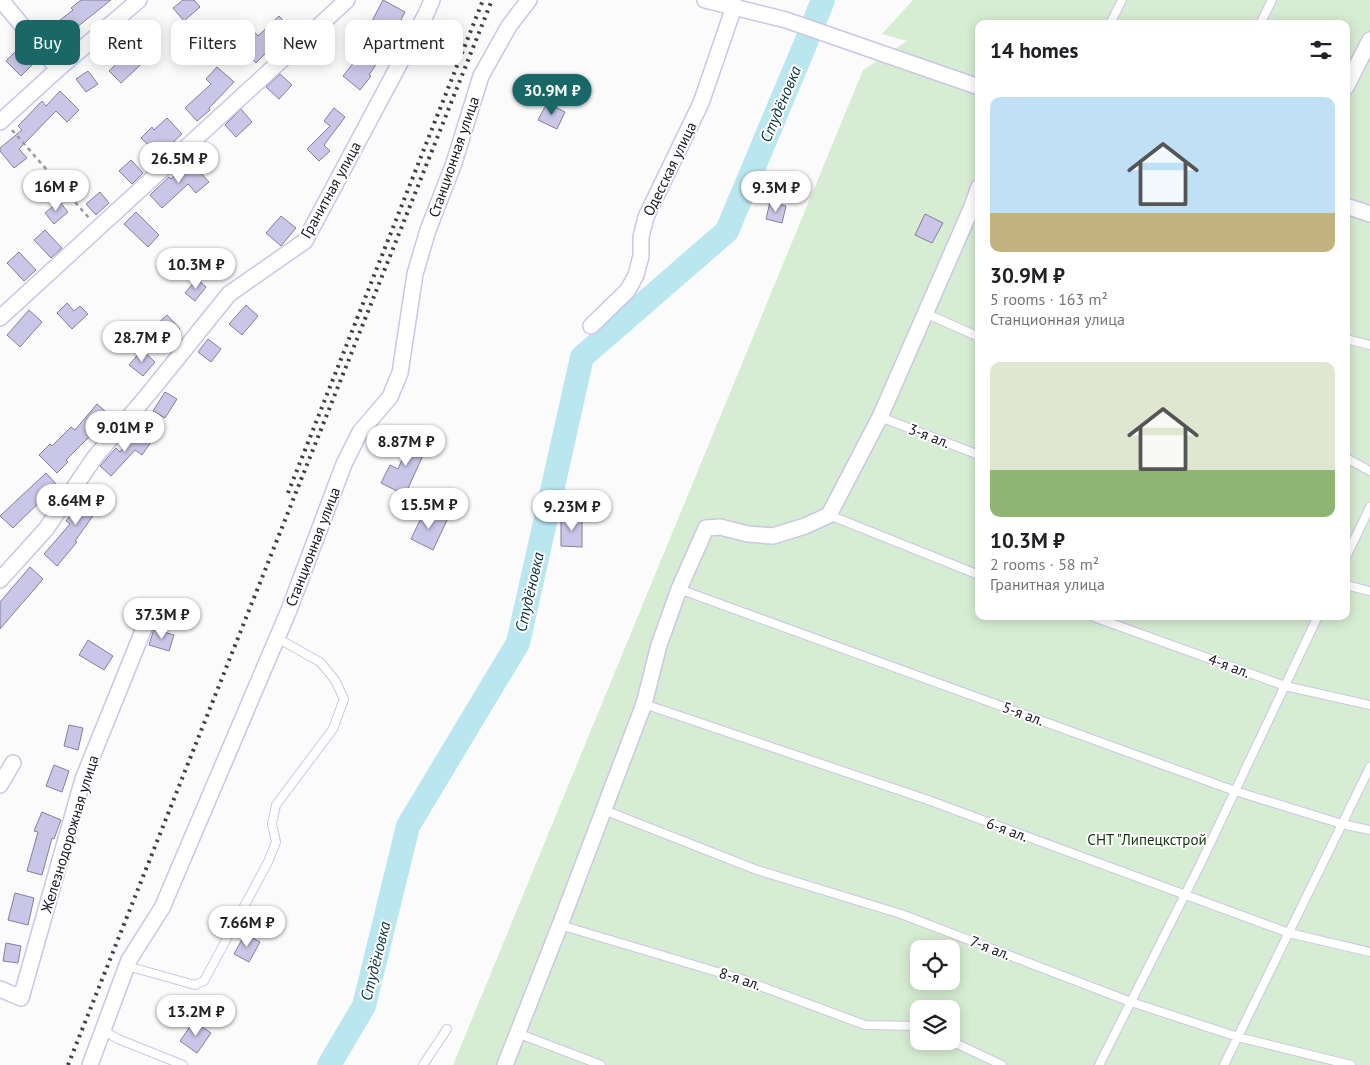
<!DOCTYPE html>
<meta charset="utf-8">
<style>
:root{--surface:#fff;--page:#f6f6f6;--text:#202124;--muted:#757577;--accent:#196766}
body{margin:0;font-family:"PT Sans",sans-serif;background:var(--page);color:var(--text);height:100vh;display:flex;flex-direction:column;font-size:19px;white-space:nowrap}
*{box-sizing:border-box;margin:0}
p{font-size:16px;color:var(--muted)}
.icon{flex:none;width:28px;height:28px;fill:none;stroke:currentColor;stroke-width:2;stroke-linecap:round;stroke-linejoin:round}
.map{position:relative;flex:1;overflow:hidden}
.drawer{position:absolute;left:975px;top:20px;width:375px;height:600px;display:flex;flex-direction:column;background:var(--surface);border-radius:10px;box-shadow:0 2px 12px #0003}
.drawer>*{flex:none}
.guide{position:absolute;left:15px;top:20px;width:475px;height:45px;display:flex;gap:10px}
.buttons{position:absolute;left:910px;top:940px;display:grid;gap:10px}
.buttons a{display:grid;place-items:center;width:50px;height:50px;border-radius:10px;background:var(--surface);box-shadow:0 2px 12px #0003;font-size:25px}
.price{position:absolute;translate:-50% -42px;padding:0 11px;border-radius:18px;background:#fff;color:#222;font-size:16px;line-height:32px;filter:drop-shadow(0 1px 2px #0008)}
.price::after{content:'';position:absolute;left:50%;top:30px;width:15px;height:11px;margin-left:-8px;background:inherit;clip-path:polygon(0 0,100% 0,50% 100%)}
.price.on{background:var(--accent);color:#fff}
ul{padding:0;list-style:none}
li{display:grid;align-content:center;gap:10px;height:265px;padding:0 15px}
li span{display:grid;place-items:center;height:155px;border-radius:10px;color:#555}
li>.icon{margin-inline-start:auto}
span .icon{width:90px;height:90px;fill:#fffc;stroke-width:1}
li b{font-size:21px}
h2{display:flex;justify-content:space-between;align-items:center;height:60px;padding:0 15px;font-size:21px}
.tag{padding:0 18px;border-radius:10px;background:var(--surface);box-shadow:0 2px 12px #0003;font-size:18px;line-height:45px}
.tag.on{background:var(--accent);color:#fff}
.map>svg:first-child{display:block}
.green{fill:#d7edd3;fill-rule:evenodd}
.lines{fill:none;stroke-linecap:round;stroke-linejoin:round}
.river{stroke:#bae6ef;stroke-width:24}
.building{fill:#cac6e7;stroke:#827e9c}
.service-casing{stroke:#cac6e6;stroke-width:10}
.minor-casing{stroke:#cac6e6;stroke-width:18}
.path{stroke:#9a9a9e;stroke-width:2.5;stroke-dasharray:4 4;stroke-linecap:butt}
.service{stroke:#fff;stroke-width:8}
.minor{stroke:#fff;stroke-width:15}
.rail{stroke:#3f3f48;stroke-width:4;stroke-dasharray:2.5 5;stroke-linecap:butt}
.labels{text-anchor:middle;stroke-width:4;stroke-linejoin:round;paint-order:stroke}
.street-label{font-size:15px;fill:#191823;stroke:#fff}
.park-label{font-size:15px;fill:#11340c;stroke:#fff}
.water-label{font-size:16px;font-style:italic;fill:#09343b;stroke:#fff}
</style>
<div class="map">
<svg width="1370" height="1065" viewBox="0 0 1370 1065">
<rect width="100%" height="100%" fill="#fbfbfb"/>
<path class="green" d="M913 0H1370V1065H453L863 70 907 41 882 34ZM979 24H1346V616H979ZM919 949H951V981H919ZM919 1009H951V1041H919Z"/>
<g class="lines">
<path class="river" d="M815 20 823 0
M329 1065 364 1006 408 826 518 643 582 357 727 231 807 40"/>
</g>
<path class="building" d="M81 0H111L57 43 47 30 73 10 71 8Z
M183 0H194L200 7 184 21 173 8Z
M383 0 405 12 385 51 369 75 371 76 360 90 343 76 359 56 355 53 374 25 371 23Z
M279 16 290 28 256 63 232 37 246 23 258 36Z
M321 37 330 47 317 59 308 48Z
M138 43 150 56 121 83 109 71Z
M21 46 35 62 21 76 6 61Z
M217 67 234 82 209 108 210 110 197 121 185 108 211 84 206 79Z
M88 71 98 84 86 92 76 79Z
M280 74 292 85 279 99 266 87Z
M60 91 79 110 67 122 56 111 19 149 27 158 14 168 0 151V148L22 130 18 126 42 101 46 106Z
M547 103 565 112 557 129 538 120Z
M334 108 345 117 324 145 330 151 319 161 307 149 330 126 324 121Z
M241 109 252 122 236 137 225 125Z
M167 118 182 134 171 144 170 142 158 154 141 138 152 127 154 130Z
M131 160 143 173 132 184 119 171Z
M190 161 209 182 196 193 188 184 162 208 150 195 169 177 171 179Z
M100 192 109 203 96 215 86 204Z
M59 201 68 212 54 224 45 213Z
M770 202 786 206 782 223 766 219Z
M136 212 159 235 148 247 124 224Z
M925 214 943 223 932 243 915 235Z
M281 216 296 228 281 246 266 233Z
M45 230 62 248 51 258 34 240Z
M19 252 36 270 24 281 7 263Z
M197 279 206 287 195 301 185 293Z
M67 303 74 311 80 306 88 314 72 329 57 313Z
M246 305 258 316 242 335 229 324Z
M29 310 42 322 20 347 7 335Z
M167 315 180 329 163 344 150 331Z
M208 339 221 349 211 362 198 352Z
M142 350 155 362 143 376 129 365Z
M165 392 177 399 165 418 153 411Z
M97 404 113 418 100 433 96 430 66 460 68 462 57 473 39 455 50 444 52 446 71 427 75 430Z
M136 431 151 442 142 455 135 450 111 476 100 466 116 448 120 452Z
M413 435 429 442 405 495 381 483 390 465 398 469Z
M46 473 57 485 13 528 0 516Z
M90 489 109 503 100 516 95 513 75 541 77 542 57 566 44 554 70 524 66 521Z
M425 510 447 520 433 550 411 539Z
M561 517 582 518V547L561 546Z
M30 567 43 579 0 629V602Z
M154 629 174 635 169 651 149 645Z
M88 640 113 656 104 670 79 655Z
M69 725 83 728 78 750 64 746Z
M54 765 69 771 62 792 46 786Z
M42 812 61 820 54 839 52 838 42 875 27 871 38 832 34 831Z
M15 893 34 898 28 925 8 920Z
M245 934 260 942 249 962 234 954Z
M6 943 21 946 18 963 3 961Z
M194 1021 211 1033 197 1053 180 1041Z"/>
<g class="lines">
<g class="service-casing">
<path id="service" d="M1110 24 1122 0
M1260 24 1272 0
M925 313 979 337
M1346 339 1370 345
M880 417 979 455
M1346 458 1370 471
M829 515 979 575
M1346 557 1370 507
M1346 585 1370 591
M679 589 1235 791 1342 824 1370 830
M1091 616 1285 686 1370 705
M644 704 928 800 1289 933 1370 952
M604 810 757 870 901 914 1131 1002 1238 1037 1351 1065
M560 925 741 979 865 1025 919 1026
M127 966 195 985 204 981 268 862 276 842 272 824 276 805 333 729 344 699 335 680 320 662 277 638
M103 1030 118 1039 183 1065
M517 1033 601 1065
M951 1041 1002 1065
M423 1065 447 1029
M1099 1065 1199 867 1318 616
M1224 1065 1370 767"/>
</g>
<g class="minor-casing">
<path id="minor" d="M1 0 58 69
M705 0 786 20 979 87
M1346 87 1370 40
M0 122 58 69 139 0
M1346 206 1370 214
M0 318 347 0
M591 326 628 290 636 275 641 256V237L646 217 701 103 734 7 733 0
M0 580 46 529 95 457 151 391 229 294 305 241 426 14 432 0
M0 785 13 763
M0 989 21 998 83 779 149 616
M90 1065 129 960 162 908 289 610 344 464 360 432 390 397 400 373 415 274 428 230 454 163 481 76 509 26 529 0
M505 1065 560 925 644 704 659 645 679 589 706 528 720 527 748 534 773 536 805 526 829 515 880 417 971 209 979 187"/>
</g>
<path class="path" d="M12 130 89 218"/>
<use href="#service" class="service"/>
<use href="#minor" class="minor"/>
<path class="rail" d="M288 493 483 0
M68 1065 492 0"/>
</g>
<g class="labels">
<g class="street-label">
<text transform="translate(454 157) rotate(-71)" y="5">Станционная улица</text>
<text transform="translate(670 169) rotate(-64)" y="5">Одесская улица</text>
<text transform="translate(331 190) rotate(-61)" y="5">Гранитная улица</text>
<text transform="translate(929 436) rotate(21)" y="5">3-я ал.</text>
<text transform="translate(313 547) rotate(-69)" y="5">Станционная улица</text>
<text transform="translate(1229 666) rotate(20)" y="5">4-я ал.</text>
<text transform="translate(1023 714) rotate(20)" y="5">5-я ал.</text>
<text transform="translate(1007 830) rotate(20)" y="5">6-я ал.</text>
<text transform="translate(70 834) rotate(-73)" y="5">Железнодорожная улица</text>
<text transform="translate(990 948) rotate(21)" y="5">7-я ал.</text>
<text transform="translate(740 979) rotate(18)" y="5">8-я ал.</text>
</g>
<g class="park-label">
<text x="1147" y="845">СНТ "Липецкстрой</text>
</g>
<g class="water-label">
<text transform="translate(780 104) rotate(-67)" y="6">Студёновка</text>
<text transform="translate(529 592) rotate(-77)" y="6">Студёновка</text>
<text transform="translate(375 961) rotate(-76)" y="6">Студёновка</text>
</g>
</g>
</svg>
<div class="buttons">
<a><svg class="icon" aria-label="locate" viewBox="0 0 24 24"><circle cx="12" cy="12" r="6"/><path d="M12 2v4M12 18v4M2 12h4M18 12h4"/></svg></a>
<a><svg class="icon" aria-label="layers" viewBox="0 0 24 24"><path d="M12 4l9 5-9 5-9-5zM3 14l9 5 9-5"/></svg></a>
</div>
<b class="price on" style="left:552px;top:116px">30.9M ₽</b>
<b class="price" style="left:179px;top:184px">26.5M ₽</b>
<b class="price" style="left:56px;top:212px">16M ₽</b>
<b class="price" style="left:776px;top:213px">9.3M ₽</b>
<b class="price" style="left:196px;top:290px">10.3M ₽</b>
<b class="price" style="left:142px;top:363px">28.7M ₽</b>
<b class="price" style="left:125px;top:453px">9.01M ₽</b>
<b class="price" style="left:406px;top:467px">8.87M ₽</b>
<b class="price" style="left:76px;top:526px">8.64M ₽</b>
<b class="price" style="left:429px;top:530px">15.5M ₽</b>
<b class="price" style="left:572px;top:532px">9.23M ₽</b>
<b class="price" style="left:162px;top:640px">37.3M ₽</b>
<b class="price" style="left:247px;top:948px">7.66M ₽</b>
<b class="price" style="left:196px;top:1037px">13.2M ₽</b>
<div class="guide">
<a class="tag on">Buy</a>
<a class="tag">Rent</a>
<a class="tag">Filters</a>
<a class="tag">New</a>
<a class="tag">Apartment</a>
</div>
<section class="drawer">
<h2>14 homes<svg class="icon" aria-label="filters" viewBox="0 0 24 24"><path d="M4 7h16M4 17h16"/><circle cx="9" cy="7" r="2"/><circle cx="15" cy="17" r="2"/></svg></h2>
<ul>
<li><span style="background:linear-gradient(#bfe0f5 75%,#c2b280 0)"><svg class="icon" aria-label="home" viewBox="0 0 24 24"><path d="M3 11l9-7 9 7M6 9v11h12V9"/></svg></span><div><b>30.9M ₽</b><p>5 rooms · 163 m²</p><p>Станционная улица</p></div></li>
<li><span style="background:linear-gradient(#dfe7d0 70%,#8fb573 0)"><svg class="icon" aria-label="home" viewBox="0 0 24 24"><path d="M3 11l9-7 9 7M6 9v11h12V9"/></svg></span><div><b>10.3M ₽</b><p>2 rooms · 58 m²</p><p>Гранитная улица</p></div></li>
</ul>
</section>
</div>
